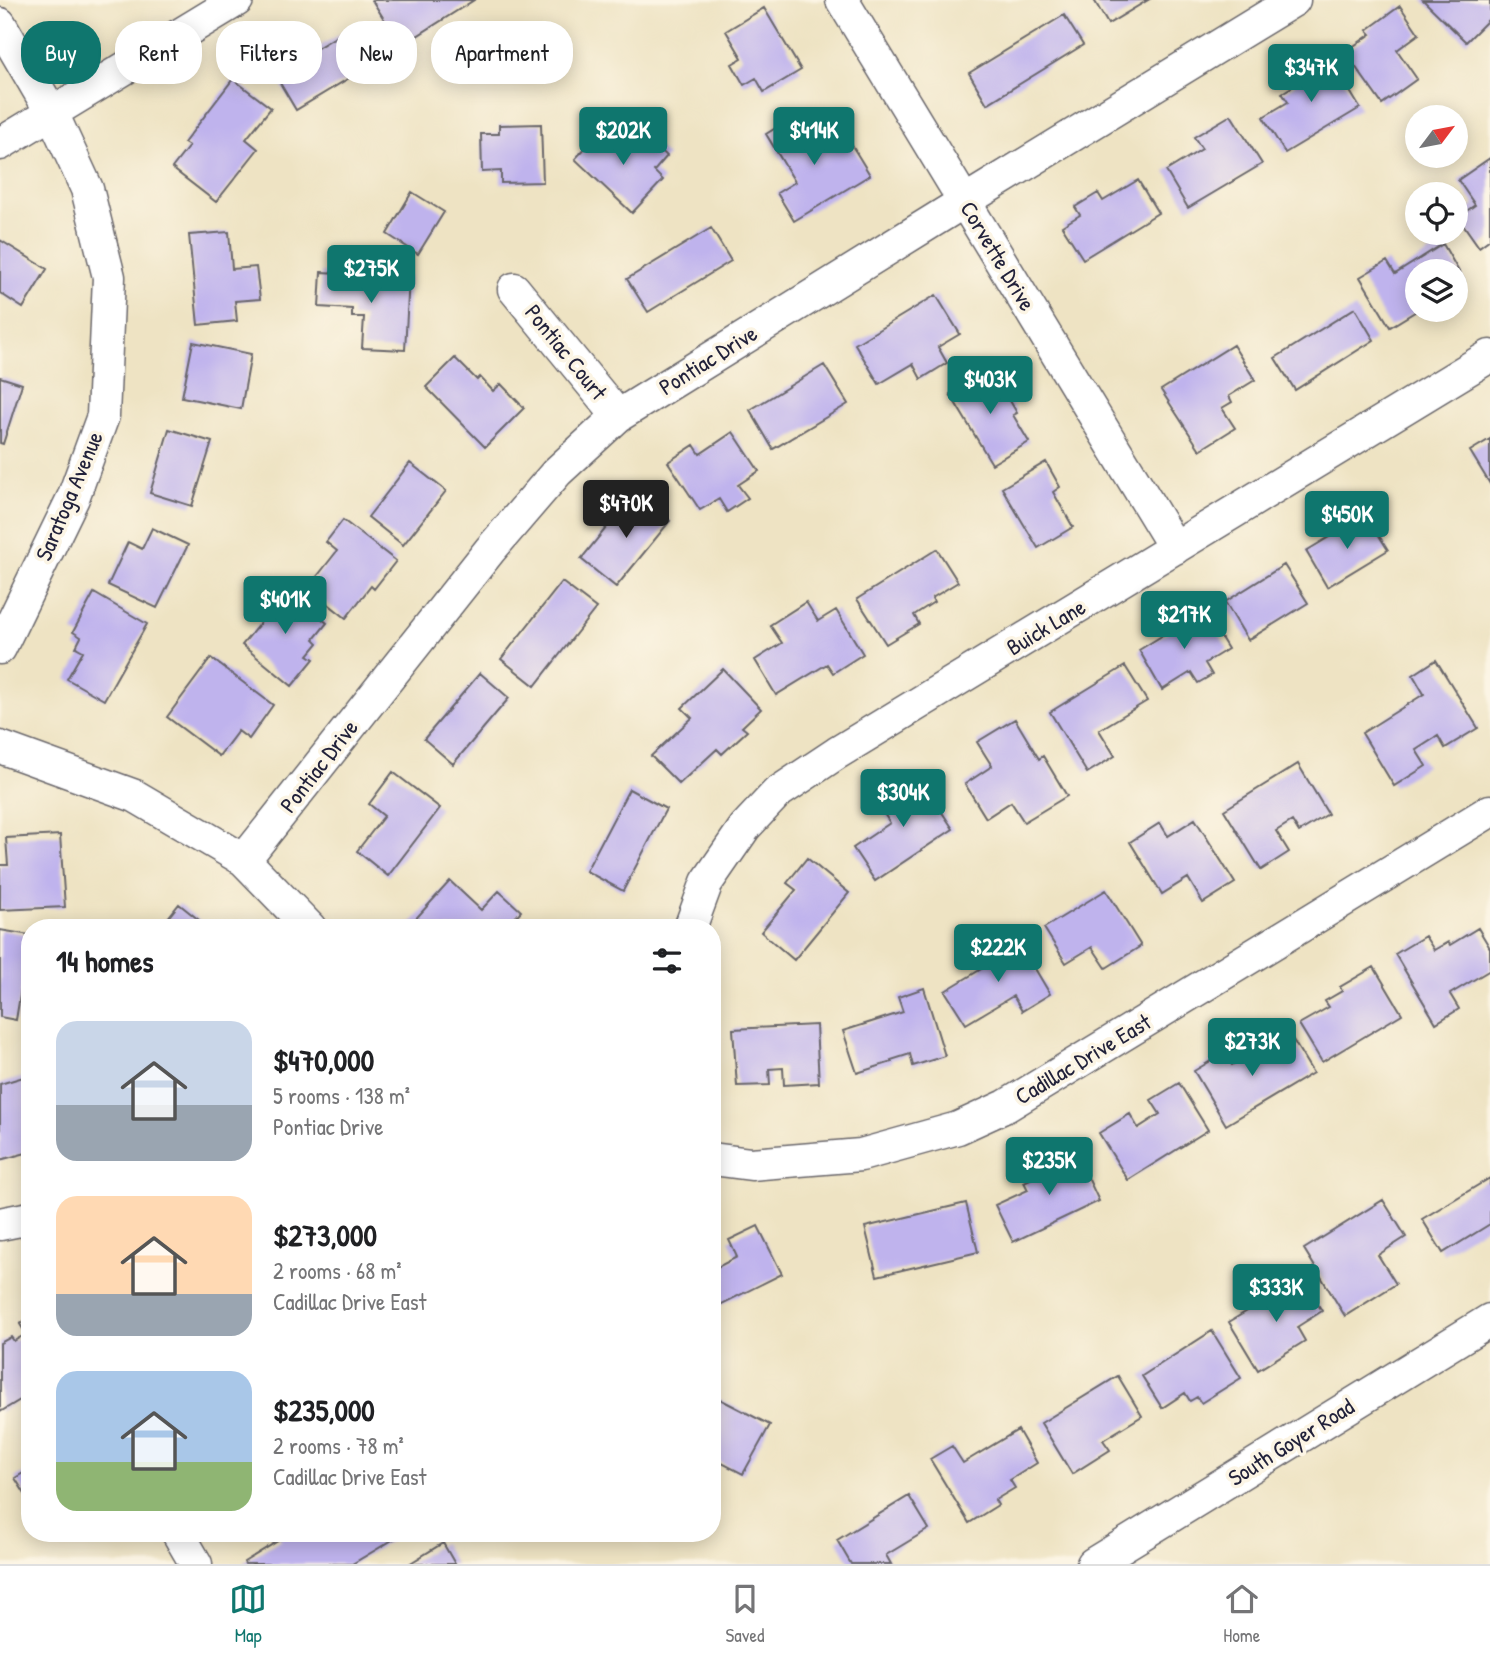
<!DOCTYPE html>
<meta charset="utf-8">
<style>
:root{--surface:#fff;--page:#f6f6f6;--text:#202124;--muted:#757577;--line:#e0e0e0;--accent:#0f766e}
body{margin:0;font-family:"Patrick Hand",sans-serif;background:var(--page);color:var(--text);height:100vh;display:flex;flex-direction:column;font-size:26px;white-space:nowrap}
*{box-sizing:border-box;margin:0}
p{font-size:23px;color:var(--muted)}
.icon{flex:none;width:38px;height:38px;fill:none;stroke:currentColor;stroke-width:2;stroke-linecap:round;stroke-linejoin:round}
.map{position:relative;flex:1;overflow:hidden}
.details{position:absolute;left:21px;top:919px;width:700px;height:623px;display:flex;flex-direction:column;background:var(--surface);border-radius:28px;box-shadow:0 4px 18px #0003}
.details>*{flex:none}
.top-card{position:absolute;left:21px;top:21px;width:700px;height:63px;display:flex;gap:14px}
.needle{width:46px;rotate:58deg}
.buttons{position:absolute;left:1405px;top:105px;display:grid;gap:14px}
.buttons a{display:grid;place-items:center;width:63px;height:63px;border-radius:50%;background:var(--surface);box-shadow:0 4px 18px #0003;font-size:35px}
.price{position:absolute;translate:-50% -60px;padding:0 16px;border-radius:7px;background:var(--accent);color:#fff;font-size:23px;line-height:46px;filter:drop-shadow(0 2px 4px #0008)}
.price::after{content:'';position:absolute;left:50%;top:42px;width:21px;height:16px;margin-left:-10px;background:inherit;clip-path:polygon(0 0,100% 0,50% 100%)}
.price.current{background:#222;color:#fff}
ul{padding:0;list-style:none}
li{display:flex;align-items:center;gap:21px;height:175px;padding:0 35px}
li span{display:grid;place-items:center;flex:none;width:196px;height:140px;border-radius:21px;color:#555}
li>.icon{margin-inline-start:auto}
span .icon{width:84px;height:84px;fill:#fffc;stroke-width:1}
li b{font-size:30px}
h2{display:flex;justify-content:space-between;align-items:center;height:84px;padding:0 35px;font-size:30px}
.pill{padding:0 24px;border-radius:28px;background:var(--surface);box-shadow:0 4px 18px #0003;font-size:24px;line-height:63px}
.pill.current{background:var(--accent);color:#fff}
.tab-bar{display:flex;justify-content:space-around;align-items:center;height:98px;border-top:2px solid var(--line);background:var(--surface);font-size:19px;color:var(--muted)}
.tab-bar a{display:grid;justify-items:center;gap:4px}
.tab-bar .current{color:var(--accent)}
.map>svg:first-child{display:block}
.building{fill:#bfb3ed}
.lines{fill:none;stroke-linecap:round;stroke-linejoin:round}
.minor-casing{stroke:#69666b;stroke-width:35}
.minor{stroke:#fff;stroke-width:32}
.labels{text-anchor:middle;stroke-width:7;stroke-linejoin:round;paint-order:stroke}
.street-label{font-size:23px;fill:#22223b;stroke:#fcf5e5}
</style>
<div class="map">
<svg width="1490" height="1564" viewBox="0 0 1490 1564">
<rect width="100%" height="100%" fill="#fcf5e5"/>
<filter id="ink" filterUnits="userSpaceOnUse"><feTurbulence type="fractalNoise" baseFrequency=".0143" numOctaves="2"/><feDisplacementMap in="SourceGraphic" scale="14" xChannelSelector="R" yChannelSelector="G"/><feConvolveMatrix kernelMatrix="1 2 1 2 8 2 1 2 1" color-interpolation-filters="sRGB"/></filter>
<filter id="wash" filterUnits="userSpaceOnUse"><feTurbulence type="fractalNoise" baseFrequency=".00686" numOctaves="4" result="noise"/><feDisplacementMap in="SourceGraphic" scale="28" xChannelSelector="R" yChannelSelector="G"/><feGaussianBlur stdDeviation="1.57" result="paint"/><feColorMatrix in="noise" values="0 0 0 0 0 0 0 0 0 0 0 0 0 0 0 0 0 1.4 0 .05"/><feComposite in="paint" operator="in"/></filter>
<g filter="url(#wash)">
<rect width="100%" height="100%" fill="#eee3c3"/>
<g id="blocks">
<path class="building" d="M372 0H474L401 46Z
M1094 0H1148L1108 24Z
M1423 0H1490V18L1466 42Z
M1400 6 1419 34 1397 50 1417 79 1382 104 1345 52 1371 34 1367 30Z
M764 8 801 70 764 92 756 78 744 85 732 64 742 58 726 31Z
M1064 15 1083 45 987 104 969 73Z
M352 27 374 63 296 110 267 61 300 41 307 54Z
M1327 53 1360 108 1285 153 1263 117 1288 102 1282 93 1295 85 1289 76Z
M233 79 271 108 246 139 258 149 216 202 172 168 189 146 184 143Z
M800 113 814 137 821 132 831 149 848 139 870 175 794 221 777 193 795 182 766 134Z
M1231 115 1262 164 1188 208 1166 171 1202 149 1194 137Z
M541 124 543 182 501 183V171L482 172 481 134H499V125Z
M607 125 634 149 646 136 667 156 654 171 663 180 632 213 575 159Z
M1490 158V239L1479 247 1458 217 1475 205 1458 180Z
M1138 180 1158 213 1083 259 1062 226 1080 215 1075 207 1098 193 1103 201Z
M412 192 444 212 418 254 387 234Z
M711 228 731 261 648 312 627 279Z
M229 232 232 269 256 267 260 299 235 301 237 321 198 325 189 235Z
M0 240 47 269 23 308 0 293Z
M1443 244 1465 282 1456 287V271H1418V310L1390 327 1360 277 1387 261 1395 274Z
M321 272 409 277 405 350 362 348 364 317H352V309L319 307Z
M936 295 960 334 938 347 947 363 921 379 913 364 879 384 855 344Z
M1355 308 1374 340 1295 390 1275 358Z
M193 342 251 354 241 409 182 397Z
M1233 345 1255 380 1229 396 1232 402 1222 408 1235 428 1200 450 1161 390Z
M455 358 477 380 480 377 493 391 501 384 524 408 485 447 426 387Z
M824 365 848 404 773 449 750 410Z
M992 369 1017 413 1013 415 1029 442 992 464 950 394Z
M0 377 22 384 3 444 0 443Z
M169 429 212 442 192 506 150 493Z
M733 432 759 471 738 485 748 498 727 512 719 499 700 510 668 462 694 445 700 454Z
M1490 439V484L1470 451Z
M1046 462 1060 487 1053 492 1073 527 1038 548 1002 488Z
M410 463 446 491 403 545 368 517Z
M635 492 670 521 616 587 581 559Z
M1366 515 1388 550 1327 587 1306 551Z
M343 520 396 561 374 589 371 586 346 618 308 588 337 551 326 542Z
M152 528 188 545 157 608 108 585 128 542 142 549Z
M937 549 958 582 932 598 934 602 914 615 919 624 886 644 857 599Z
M1284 565 1308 603 1248 640 1225 602Z
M562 582 596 608 535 686 501 659Z
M284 588 327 623 314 639 318 643 308 655 314 659 292 686 242 645 265 617 253 608 264 594 273 602Z
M94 593 147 624 104 700 67 679 83 651 76 647 81 637 73 632Z
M806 602 818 621 836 610 863 654 833 673 827 664 776 695 755 660 782 643 770 625Z
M1204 610 1228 649 1205 663 1212 675 1198 683 1191 672 1162 690 1139 650Z
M211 658 273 705 249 739 238 731 219 756 167 717Z
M1436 660 1478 728 1445 748 1438 736 1416 750 1426 766 1394 786 1362 733 1424 694 1413 675Z
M1125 666 1147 701 1099 730 1115 756 1087 773 1050 712Z
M723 669 761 709 742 727 747 731 722 754 717 749 679 784 651 756 692 718 682 708Z
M480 673 509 698 453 764 424 739Z
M1015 719 1039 759 1043 756 1067 796 1024 822 1011 802 986 818 965 784 992 766 977 742Z
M1298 764 1328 814 1299 832 1292 821 1276 831 1289 852 1261 870 1224 810Z
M393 772 440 808 388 876 357 851 384 816 369 804Z
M918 776 953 829 875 881 853 848 890 823 877 803Z
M629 789 666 809 623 891 586 871Z
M1195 819 1235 883 1203 903 1188 878 1162 894 1130 842 1160 823 1168 836Z
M60 835 65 907 0 910V865H8L6 838Z
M807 858 849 893 794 960 761 932 796 890 787 883Z
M450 881 481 910 499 891 521 911 506 928H413L410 925Z
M1106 890 1141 946 1106 968 1092 947 1066 963 1044 928Z
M179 904 209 928H160Z
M1478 928 1490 948V970L1450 994 1459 1009 1436 1023 1395 954 1425 936 1434 950 1448 942 1450 945Z
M0 930 30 935 16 1020 0 1017Z
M991 943 1000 957 1021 945 1050 994 1022 1011 1013 996 966 1024 945 991 983 968 974 954Z
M1374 967 1402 1014 1322 1062 1299 1024 1329 1007 1325 1001 1342 991 1340 987Z
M924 988 945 1056 913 1066 910 1054 891 1060 892 1062 857 1073 843 1031 903 1012 898 997Z
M816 1025 819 1083 784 1085 783 1068 769 1069 770 1085 737 1086 733 1029Z
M1290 1035 1313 1073 1226 1125 1194 1071 1224 1053 1232 1065 1256 1051 1258 1054Z
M30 1075V1152L0 1160V1084Z
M1179 1083 1208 1130 1128 1180 1099 1133 1130 1114 1138 1128 1160 1114 1151 1100Z
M1074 1148 1099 1201 1013 1242 995 1205 1028 1190 1024 1182 1045 1172 1041 1164Z
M1490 1178V1224L1443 1253 1422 1219Z
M1383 1200 1406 1237 1378 1255 1396 1284 1345 1316 1304 1249Z
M966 1203 978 1252 877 1276 865 1227Z
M758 1226 782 1274 712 1309V1261L716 1268 737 1257 729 1240Z
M1302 1278 1322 1311 1297 1327 1305 1341 1258 1370 1229 1322Z
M30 1318V1394L0 1412V1343L11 1337 14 1341 26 1334 20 1324Z
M1212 1331 1241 1378 1201 1403 1197 1397 1190 1401 1185 1393 1162 1408 1142 1376Z
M1118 1376 1142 1416 1103 1440 1110 1450 1072 1474 1041 1423Z
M712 1395 770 1425 743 1474 712 1458Z
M1018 1430 1037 1463 1010 1480 1015 1488 995 1500 998 1505 969 1523 930 1459 952 1446 963 1463Z
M30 1469V1502L15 1478Z
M909 1496 929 1529 886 1555 891 1564H851L837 1540Z
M284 1533H404L352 1564H245L244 1562 281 1539 279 1536Z
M443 1543 455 1564H409Z"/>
</g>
</g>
<g filter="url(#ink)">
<use href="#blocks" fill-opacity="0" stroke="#69666b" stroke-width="2"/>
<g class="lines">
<g class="minor-casing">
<path id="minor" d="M842 0 1175 548
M0 24 52 113 87 189 109 277 103 416 73 498 0 648
M0 144 237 0
M514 289 618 416
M0 747 135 796 244 860 310 928
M244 860 490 550 557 472 618 416 965 201 1294 0
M690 928 707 882 745 827 777 793 837 753 1490 356
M712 1159 751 1164 861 1155 958 1128 1006 1106 1490 811
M0 1224 30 1218
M178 1533 196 1564
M1093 1564 1490 1320"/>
</g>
<use href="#minor" class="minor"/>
</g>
</g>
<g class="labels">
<g class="street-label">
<text transform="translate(998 256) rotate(59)" y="8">Corvette Drive</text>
<text transform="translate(566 352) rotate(51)" y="8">Pontiac Court</text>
<text transform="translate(708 360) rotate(-32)" y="8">Pontiac Drive</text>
<text transform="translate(69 496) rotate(-67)" y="8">Saratoga Avenue</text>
<text transform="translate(1046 627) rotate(-31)" y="8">Buick Lane</text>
<text transform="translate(319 766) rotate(-52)" y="8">Pontiac Drive</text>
<text transform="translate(1083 1059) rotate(-31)" y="8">Cadillac Drive East</text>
<text transform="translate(1291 1442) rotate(-32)" y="8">South Goyer Road</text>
</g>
</g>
</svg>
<div class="buttons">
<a><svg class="needle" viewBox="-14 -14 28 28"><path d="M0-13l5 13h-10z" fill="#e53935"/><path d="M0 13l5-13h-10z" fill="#757577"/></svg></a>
<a><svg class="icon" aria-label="locate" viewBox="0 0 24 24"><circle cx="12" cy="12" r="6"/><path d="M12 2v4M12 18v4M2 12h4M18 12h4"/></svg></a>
<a><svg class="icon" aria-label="layers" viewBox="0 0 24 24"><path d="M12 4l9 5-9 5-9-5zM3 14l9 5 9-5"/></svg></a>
</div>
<b class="price" style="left:1311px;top:104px">$347K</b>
<b class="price" style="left:623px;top:167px">$202K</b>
<b class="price" style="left:814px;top:167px">$414K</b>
<b class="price" style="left:371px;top:305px">$275K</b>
<b class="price" style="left:990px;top:416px">$403K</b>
<b class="price current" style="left:626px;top:540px">$470K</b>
<b class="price" style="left:1347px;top:551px">$450K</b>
<b class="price" style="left:285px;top:636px">$401K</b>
<b class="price" style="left:1184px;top:651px">$217K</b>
<b class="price" style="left:903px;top:829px">$304K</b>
<b class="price" style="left:998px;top:984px">$222K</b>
<b class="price" style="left:1252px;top:1078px">$273K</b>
<b class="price" style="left:1049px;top:1197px">$235K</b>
<b class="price" style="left:1276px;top:1324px">$333K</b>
<div class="top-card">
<a class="pill current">Buy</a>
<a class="pill">Rent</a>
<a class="pill">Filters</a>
<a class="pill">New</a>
<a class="pill">Apartment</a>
</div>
<section class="details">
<h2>14 homes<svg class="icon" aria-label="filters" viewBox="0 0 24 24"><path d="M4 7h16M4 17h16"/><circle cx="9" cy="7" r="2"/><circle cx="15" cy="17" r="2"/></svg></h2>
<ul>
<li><span style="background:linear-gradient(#c9d6e8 60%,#9aa5b1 0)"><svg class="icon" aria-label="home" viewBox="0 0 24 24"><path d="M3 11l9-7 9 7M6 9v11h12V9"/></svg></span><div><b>$470,000</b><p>5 rooms · 138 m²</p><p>Pontiac Drive</p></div></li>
<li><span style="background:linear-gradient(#ffd9b3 70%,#9aa5b1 0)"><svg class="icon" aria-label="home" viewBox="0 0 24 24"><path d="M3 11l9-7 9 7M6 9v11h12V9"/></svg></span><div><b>$273,000</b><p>2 rooms · 68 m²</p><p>Cadillac Drive East</p></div></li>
<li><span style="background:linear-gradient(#a9c7e8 65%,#8fb573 0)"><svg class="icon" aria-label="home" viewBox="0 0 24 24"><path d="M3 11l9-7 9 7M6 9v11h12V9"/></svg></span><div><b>$235,000</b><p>2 rooms · 78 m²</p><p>Cadillac Drive East</p></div></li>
</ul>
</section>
</div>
<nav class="tab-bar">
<a class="current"><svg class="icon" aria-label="map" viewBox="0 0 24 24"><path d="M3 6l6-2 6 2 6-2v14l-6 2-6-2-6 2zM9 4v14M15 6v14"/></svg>Map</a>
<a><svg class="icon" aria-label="saved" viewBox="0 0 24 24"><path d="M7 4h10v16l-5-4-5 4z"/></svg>Saved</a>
<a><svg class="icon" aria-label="home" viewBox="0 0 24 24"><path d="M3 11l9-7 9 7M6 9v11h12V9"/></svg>Home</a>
</nav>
